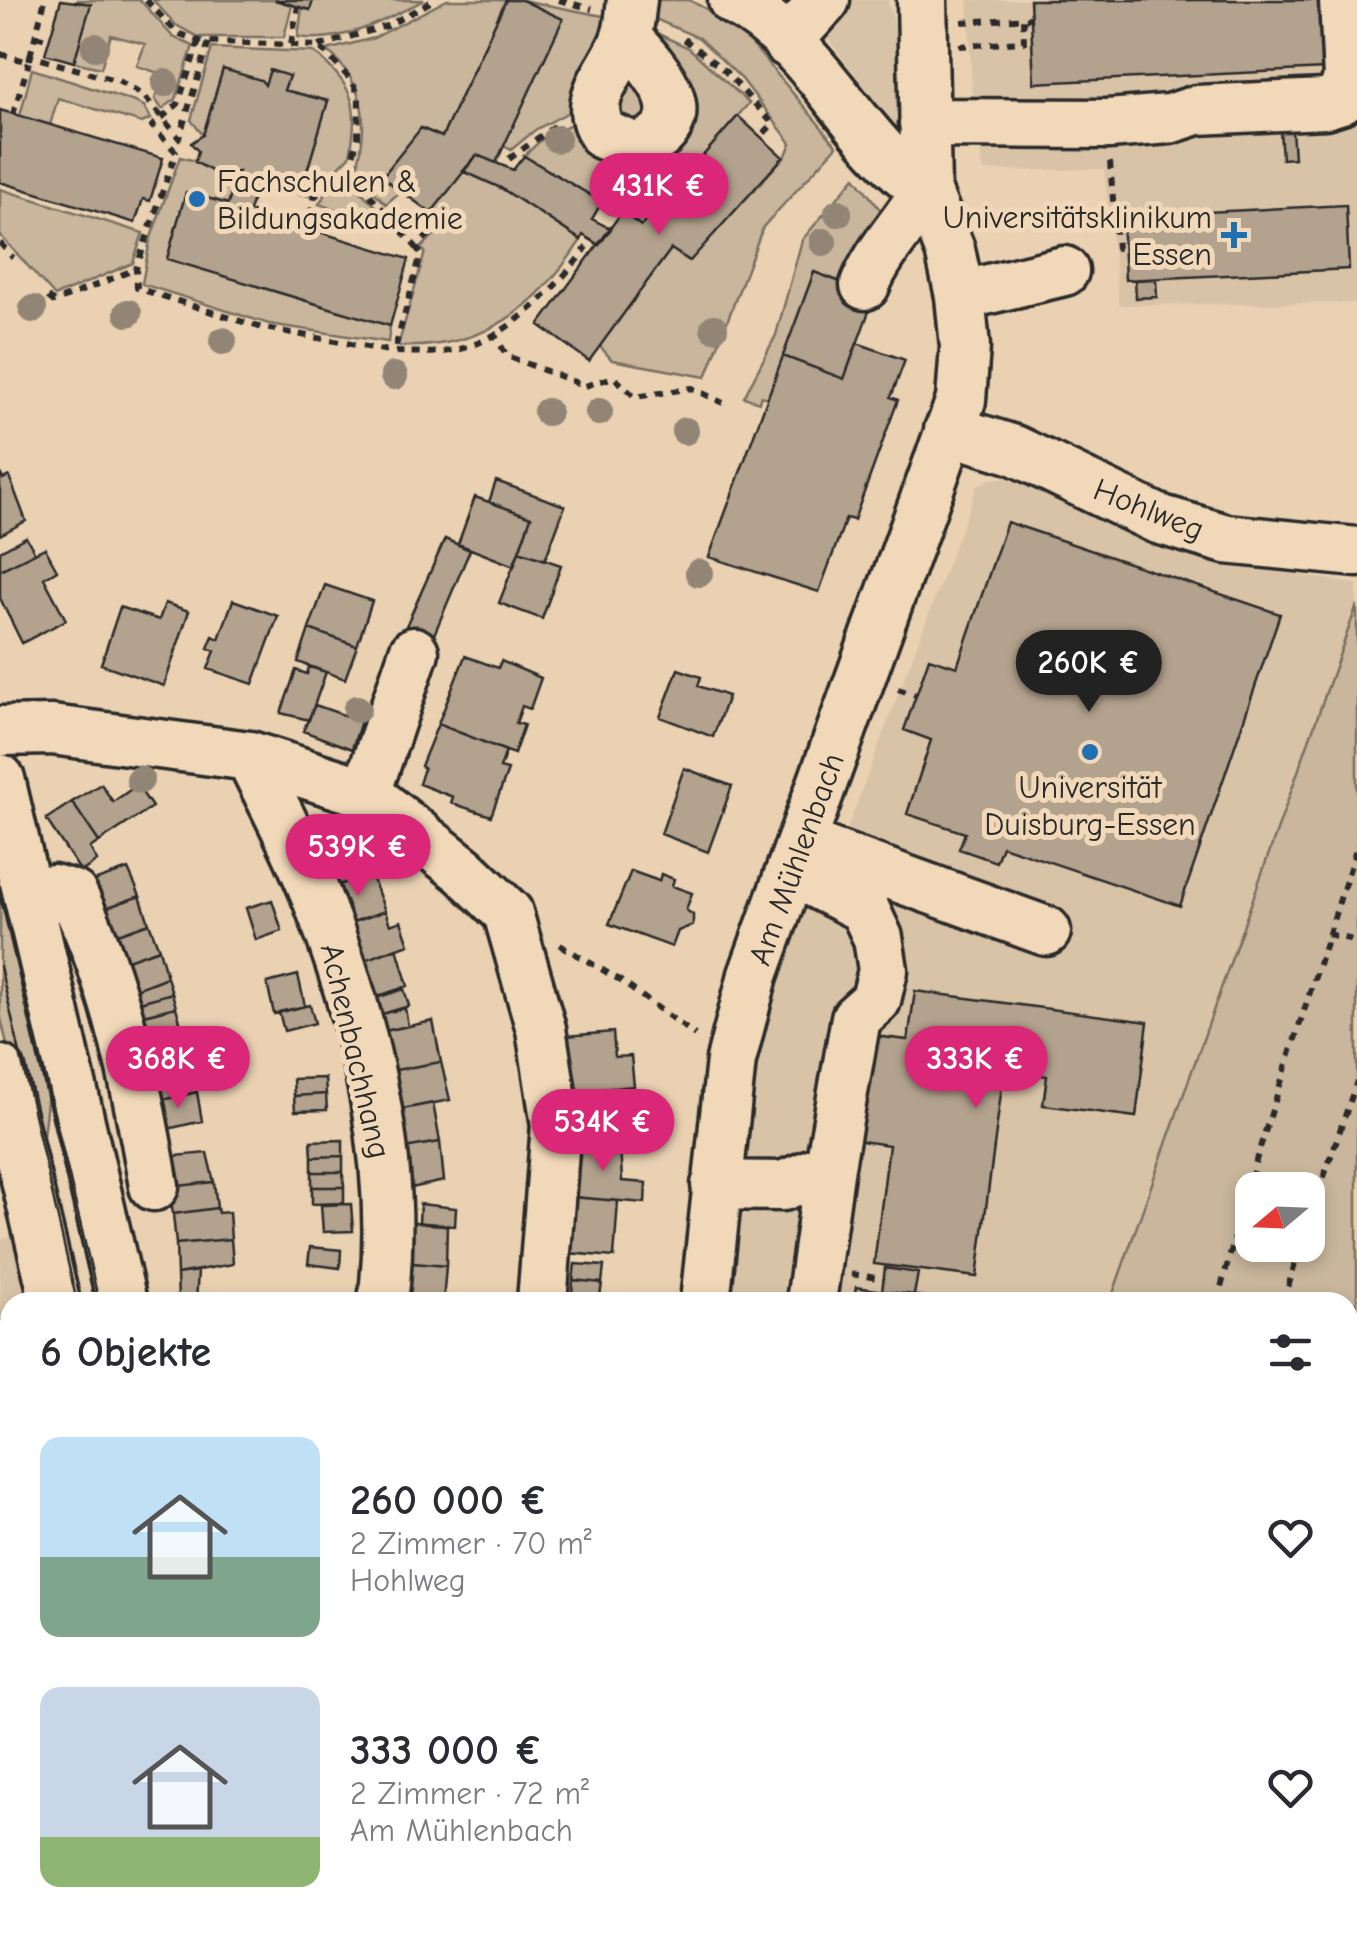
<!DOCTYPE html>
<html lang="de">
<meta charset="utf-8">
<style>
:root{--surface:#fff;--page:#f7f7f7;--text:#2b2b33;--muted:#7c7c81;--accent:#db2777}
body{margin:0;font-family:"Comic Neue",sans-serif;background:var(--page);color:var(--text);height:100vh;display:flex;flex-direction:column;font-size:38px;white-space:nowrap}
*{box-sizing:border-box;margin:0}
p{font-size:32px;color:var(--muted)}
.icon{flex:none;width:55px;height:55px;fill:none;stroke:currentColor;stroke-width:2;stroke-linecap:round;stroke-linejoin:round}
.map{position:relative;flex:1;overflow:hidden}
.drawer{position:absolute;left:0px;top:1292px;width:1358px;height:642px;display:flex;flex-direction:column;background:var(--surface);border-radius:30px 30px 0 0;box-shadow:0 5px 15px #0003}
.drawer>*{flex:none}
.needle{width:65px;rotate:251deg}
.fabs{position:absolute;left:1235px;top:1172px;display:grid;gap:20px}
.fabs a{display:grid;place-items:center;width:90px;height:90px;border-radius:20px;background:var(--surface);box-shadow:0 5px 15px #0003;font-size:50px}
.price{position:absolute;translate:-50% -85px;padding:0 22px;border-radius:35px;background:var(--accent);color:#fff;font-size:32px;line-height:65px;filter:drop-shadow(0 2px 5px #0008)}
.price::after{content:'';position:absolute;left:50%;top:60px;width:30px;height:22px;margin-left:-15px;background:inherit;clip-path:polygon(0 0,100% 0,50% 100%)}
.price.selected{background:#222;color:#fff}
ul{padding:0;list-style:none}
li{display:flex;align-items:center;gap:30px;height:250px;padding:0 40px}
li span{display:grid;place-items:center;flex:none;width:280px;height:200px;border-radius:20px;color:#555}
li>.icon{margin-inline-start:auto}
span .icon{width:120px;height:120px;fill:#fffc;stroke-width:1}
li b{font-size:42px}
h2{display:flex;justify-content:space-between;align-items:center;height:120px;padding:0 40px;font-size:42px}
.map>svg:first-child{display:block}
.built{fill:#d9c3a7}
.green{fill:#c9b69c;stroke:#7a7064;stroke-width:2.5;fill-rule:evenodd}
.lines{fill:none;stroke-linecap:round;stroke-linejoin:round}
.stream{stroke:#70675c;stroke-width:10}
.building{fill:#b3a28d;stroke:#2b2b2b;stroke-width:2.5}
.minor-casing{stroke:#2b2b2b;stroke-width:55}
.path{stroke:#2b2b2b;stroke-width:6;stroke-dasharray:8 8;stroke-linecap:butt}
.minor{stroke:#f1d8b8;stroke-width:48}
.tram{stroke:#2b2b2b;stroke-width:2.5}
.tree{fill:#928574}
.poi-dot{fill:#1f6fb2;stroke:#f1d8b8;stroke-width:4}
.labels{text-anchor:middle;stroke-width:10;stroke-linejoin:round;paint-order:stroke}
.poi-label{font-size:32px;fill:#2b2b2b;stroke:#f1d8b8;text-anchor:start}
.street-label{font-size:32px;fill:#2b2b2b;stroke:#f1d8b8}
</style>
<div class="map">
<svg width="1357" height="1934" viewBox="0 0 1357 1934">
<rect width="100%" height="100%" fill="#e9d1b2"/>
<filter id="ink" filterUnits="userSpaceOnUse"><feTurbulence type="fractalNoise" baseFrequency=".01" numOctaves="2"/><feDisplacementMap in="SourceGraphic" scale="20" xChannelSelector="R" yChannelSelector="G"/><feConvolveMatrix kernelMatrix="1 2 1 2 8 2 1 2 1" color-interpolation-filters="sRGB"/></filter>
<g filter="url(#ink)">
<path class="built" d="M792 0H888L911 89 907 120 899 129 893 128 825 34Z
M968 0H1357V303L1119 305 1104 169 984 171 973 115Z
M1005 478 1209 561 1357 584V605L1110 1302H678L710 1082 737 965 820 900 977 487 989 479Z
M13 1236 30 1302H10V1336L5 1337 0 1318V1240Z"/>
<path class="green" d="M76 0H140L173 37 193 46 176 99 162 109 155 99 162 74 137 66 145 44 111 35 101 68 74 62 90 5Z
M153 0H275L292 5 284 37H198L176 25Z
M313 0H424C386 20 343 44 298 37L302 8 310 10Z
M447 0H506L442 137 421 128 401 191 386 204 356 173C369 122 367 86 327 50L374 38Z
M522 0 608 17 584 104 535 130 511 150 502 145 562 19Z
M647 0H689L736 25 837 146 763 227 706 377 612 360 599 345 671 249 689 261 786 155 791 143 742 79 699 38 639 12Z
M641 26 689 48 749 103 641 226 618 208 638 162 661 145Z
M212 48 314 52C355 88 359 103 350 156L310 196 300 194 328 101 284 90 289 76 265 85 223 69 203 135 191 120Z
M623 61 662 110 613 133Z
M32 69 135 102 144 106 151 119 142 123 58 98 50 125 20 116Z
M584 117 630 154 606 207 524 156 541 140Z
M180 157 238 172 228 204 186 193 167 259 390 326 388 342 269 324 142 284 150 240Z
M463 171 501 188 581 240C536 309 483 350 398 346L425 252 421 248 444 225 431 211Z
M346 177 390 220 387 226 319 204 331 185Z
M855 177 892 225 852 286 814 272 768 398 761 396 759 402 744 397 776 335 802 240Z
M0 189 143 233 133 263 55 296 0 235Z
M1357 605V1933L665 1934 666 1925H1348V1302H1110ZM1252 1190H1308V1245H1252Z
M0 848 51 1067 38 1179 0 1014Z
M10 1370V1439L0 1438V1372Z
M0 1686 10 1691V1925H237L241 1934H0Z
M486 1925H611L610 1934H500Z"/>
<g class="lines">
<path class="stream" d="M1005 1925 1006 1934"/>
</g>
<path class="building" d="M61 0 91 4 74 62 45 54Z
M275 0H313L310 10Z
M506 0H522L563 19 496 163 477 155 431 213 382 177 421 128 442 137Z
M1030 0H1322L1325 69 1034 83Z
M223 69 261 80 265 85 270 70 289 76 284 90 328 101 300 194 259 179 249 211 409 259 390 326 167 259 186 192 228 204 238 172 219 175 195 162 198 151 191 143 203 135Z
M0 110 163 158 150 201 143 199 135 223 0 182Z
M738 116 783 157 690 261 671 249 589 361 539 325 622 212 641 226Z
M1292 129 1294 158 1282 159 1280 130Z
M477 155 513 170 524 156 602 202 592 219 611 229 599 245 583 235 581 240 501 188 463 171Z
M1346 205 1349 269 1125 280 1122 217 1140 216V210L1165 209 1166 214Z
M814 272 875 295 844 379 783 356Z
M1156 279 1157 297 1136 298 1135 280Z
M857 343 905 360 891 397 898 400 854 520 846 518 819 592 709 557 783 356 844 379Z
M0 473 3 479 9 476 26 521 0 535Z
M496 481 565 506 545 560 519 551 531 517 489 502Z
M475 497 531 517 514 566 458 544Z
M1007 522 1280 614 1180 906 1002 846 996 862 959 849 965 833 907 814 931 740 904 730 929 658 957 667Z
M26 537 35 553 0 570V551Z
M445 539 470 550 433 637 406 626Z
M45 548 57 570 44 578 66 620 22 643 0 598V570Z
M519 551 561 565 542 619 499 603Z
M325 585 372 601 357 646 309 629Z
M233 600 278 616 253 684 208 669 215 651 208 648 213 636 219 639Z
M165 603 189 611 164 686 101 664 120 607 159 620Z
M309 629 357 646 345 679 298 662Z
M465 656 498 668 501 661 541 678 530 709 522 706 516 723 524 725 514 754 438 724Z
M309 667 326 672 309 720 281 713 296 670 307 674Z
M678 669 701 677 698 686 728 696 713 737 660 717Z
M315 705 361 721 352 749 303 731Z
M438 724 506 751 500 768 508 770 491 816 451 803 453 797 419 784 424 768 421 766Z
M684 768 732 786 708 852 661 834Z
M101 784 113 802 137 785 152 807 99 842 72 802Z
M72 802 99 842 90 848 97 861 81 872 46 819Z
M353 837 371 874 330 888 313 852Z
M128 869 140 896 97 911 85 884Z
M631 871 659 881 661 874 674 879 672 886 692 893 686 910 693 915V925L678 931 672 947 609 924Z
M371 874 385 911 344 925 330 888Z
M140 896 149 923 107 938 97 911Z
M272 900 282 931 256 940 246 908Z
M385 911 390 925 401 921 409 944 357 963 344 925Z
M149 923 159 949 116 964 107 938Z
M397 948 408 986 367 1000 357 963Z
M159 949 167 977 125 993 116 964Z
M298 975 305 1006 274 1014 267 983Z
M167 977 172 993 140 1002 136 989Z
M404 989 409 1006 372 1017 367 1001Z
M915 991 1148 1022 1136 1117 1043 1105 1047 1076 1004 1070 977 1277 874 1264 889 1145 861 1141 874 1036 908 1040Z
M172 993 176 1007 143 1015 140 1002Z
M310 1005 315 1023 284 1031 279 1012Z
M176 1007 184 1036 141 1046 133 1018Z
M405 1008 408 1026 375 1033 371 1017Z
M433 1021 441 1062 384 1072 375 1033Z
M613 1032 615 1057 631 1056 634 1086 569 1092 566 1036Z
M184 1036 191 1065 148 1075 141 1046Z
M441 1062 450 1100 392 1111 384 1072Z
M191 1065 197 1092 153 1102 148 1075Z
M325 1078 326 1094 294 1096 293 1079Z
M197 1092 202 1121 159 1131 153 1102Z
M326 1094 327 1110 295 1111 294 1096Z
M586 1097 616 1099 614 1117 584 1114Z
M433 1103 440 1142 398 1149 392 1111Z
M584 1114 614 1117 613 1134 582 1131Z
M576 1139 620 1143 622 1181 646 1183 645 1203 571 1197Z
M343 1140V1156L312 1157 311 1141Z
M440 1142 444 1181 402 1190 398 1149Z
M207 1153 214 1182 169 1187 164 1157Z
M343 1156V1172H312V1157Z
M312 1172H343L344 1187H312Z
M214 1182 217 1208 173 1214 169 1187Z
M312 1187H344V1203L312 1204Z
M573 1197 618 1201 614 1257 568 1253Z
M351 1204 353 1231 323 1232 321 1205Z
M420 1204 456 1208 455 1226 419 1223Z
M217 1208 218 1213 229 1212 231 1239 176 1244 173 1214Z
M404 1221 447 1225 446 1266 402 1262Z
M231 1239 233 1264 177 1274 176 1244Z
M310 1247 341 1250 340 1268 308 1264Z
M402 1262 446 1266 443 1302 400 1300Z
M575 1264 604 1266 602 1283 573 1280Z
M885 1268 918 1273 914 1295 882 1291Z
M198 1271 196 1302 178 1300 177 1274Z
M573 1280 602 1283 600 1297 572 1295Z
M856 1287 960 1302H853Z
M0 1318 10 1360V1370L0 1372Z
M0 1566 10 1570V1613L0 1608Z"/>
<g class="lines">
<g class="minor-casing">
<path id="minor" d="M733 0C814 41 852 139 926 190 907 223 879 250 865 285
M626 38C658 71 704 122 637 148L604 135C579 98 613 74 625 40 630 28 630 13 632 0
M787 42 825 0
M924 123 1108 124 1169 119 1197 110 1325 104 1341 99 1348 78 1344 0
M960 296 1064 271
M949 430 1014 450 1158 519 1226 539 1357 552
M0 731 52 730 250 756C273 804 299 851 318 901 366 1025 400 1169 383 1302
M250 756 366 793 464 871 508 913 541 1029 556 1125 542 1302
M0 779 122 1302
M366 793 414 652
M803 843 1046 931
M25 892 53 889 73 895C117 986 137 1087 154 1186
M0 1070 55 1302
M716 1185 783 1186 830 1166 856 1018 876 1000 883 970 878 938 864 908 793 872
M705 1302 731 1060 753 975 961 400 965 347 960 296 950 250 926 190 922 0
M811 1302 830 1166
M296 1925 307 1934
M430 1925 441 1934
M352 1934 359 1925
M638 1934 639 1925"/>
</g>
<path class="path" d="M146 0 177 33 199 41 319 46 353 82 359 97 358 137 349 171 314 197 310 217
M559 0 592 9
M962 22 1030 18
M36 36 49 40
M684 39 726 72 773 124 762 135
M199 41 178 104 152 126 176 152 136 269 137 288 259 327 394 352
M291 44 298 6
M319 46 387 26 434 0
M959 46 1024 42 1023 18
M0 54 29 62 30 56 118 81 144 96 179 138 209 42
M30 56 45 0
M13 114 29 62
M509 159 560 122
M1110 162 1117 248H1123
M349 171 416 247 439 225 432 219
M609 214 625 182
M0 243 13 258
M416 247 421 254 394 352C412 352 432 354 450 351 503 344 557 288 587 247
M48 297 54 302 136 269
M493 332 507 356 585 386 614 377 635 397 692 388 723 403
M898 689 916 695
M1328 934 1357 941
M560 945 618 979 695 1035
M1308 1223 1357 1081
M851 1274 884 1279
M1217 1302 1257 1157 1357 846
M1284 1302 1300 1245
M0 1414H10
M0 1488 10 1482
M0 1690 10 1696
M1348 1764 1357 1767
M126 1925 128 1934
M175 1925 177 1934
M821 1925V1934
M884 1934V1925
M1109 1934 1110 1925
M1208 1934 1211 1925"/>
<use href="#minor" class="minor"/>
<path class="tram" d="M0 886 99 1302
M0 966 77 1302
M329 1925 338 1934
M374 1925 384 1934"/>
</g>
<g class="tree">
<circle cx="95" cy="47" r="14"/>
<circle cx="165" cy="83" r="14"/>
<circle cx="557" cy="139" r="14"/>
<circle cx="838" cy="213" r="14"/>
<circle cx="823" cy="242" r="14"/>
<circle cx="33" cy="309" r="14"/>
<circle cx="128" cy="313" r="14"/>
<circle cx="714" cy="328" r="14"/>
<circle cx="223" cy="341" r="14"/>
<circle cx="394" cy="376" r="14"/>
<circle cx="547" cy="412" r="14"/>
<circle cx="599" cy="412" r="14"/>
<circle cx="685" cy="431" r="14"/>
<circle cx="699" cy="573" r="14"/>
<circle cx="357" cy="709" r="14"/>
<circle cx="140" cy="780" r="14"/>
</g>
</g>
<g class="poi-dot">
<circle cx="197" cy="199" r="10"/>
<path d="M1229 220h10v10h10v10h-10v10h-10v-10h-10v-10h10z"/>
<circle cx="1090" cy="752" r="10"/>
</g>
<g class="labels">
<g class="poi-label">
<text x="217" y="192">Fachschulen &amp;<tspan x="217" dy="37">Bildungsakademie</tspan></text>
<text x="1212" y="228" text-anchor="end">Universitätsklinikum<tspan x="1212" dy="37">Essen</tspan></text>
<text x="1090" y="798" text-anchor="middle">Universität<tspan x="1090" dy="37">Duisburg-Essen</tspan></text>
</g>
<g class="street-label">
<text transform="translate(1149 509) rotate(22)" y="11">Hohlweg</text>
<text transform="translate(796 859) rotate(-70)" y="11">Am Mühlenbach</text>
<text transform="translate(356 1051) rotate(77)" y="11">Achenbachhang</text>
</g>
</g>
</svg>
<div class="fabs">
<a><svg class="needle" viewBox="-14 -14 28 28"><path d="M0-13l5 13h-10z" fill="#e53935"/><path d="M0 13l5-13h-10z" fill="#7c7c81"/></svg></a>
</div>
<b class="price" style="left:659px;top:238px">431K €</b>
<b class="price selected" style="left:1089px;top:715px">260K €</b>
<b class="price" style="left:358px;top:899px">539K €</b>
<b class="price" style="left:178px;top:1111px">368K €</b>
<b class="price" style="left:976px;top:1111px">333K €</b>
<b class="price" style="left:603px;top:1174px">534K €</b>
<section class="drawer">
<h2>6 Objekte<svg class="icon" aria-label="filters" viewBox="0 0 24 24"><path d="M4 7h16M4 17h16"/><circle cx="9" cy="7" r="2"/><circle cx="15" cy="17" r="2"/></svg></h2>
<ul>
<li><span style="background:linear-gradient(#bfe0f5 60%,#7fa58c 0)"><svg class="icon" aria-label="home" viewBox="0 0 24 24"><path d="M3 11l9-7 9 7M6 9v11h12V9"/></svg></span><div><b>260 000 €</b><p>2 Zimmer · 70 m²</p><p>Hohlweg</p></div><svg class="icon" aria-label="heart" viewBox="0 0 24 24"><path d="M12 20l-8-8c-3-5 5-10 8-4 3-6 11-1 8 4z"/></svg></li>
<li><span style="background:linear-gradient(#c9d6e8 75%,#8fb573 0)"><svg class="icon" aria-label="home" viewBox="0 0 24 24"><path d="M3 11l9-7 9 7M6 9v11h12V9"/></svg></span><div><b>333 000 €</b><p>2 Zimmer · 72 m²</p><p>Am Mühlenbach</p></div><svg class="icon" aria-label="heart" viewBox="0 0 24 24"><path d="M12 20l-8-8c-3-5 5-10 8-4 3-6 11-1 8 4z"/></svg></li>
</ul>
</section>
</div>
